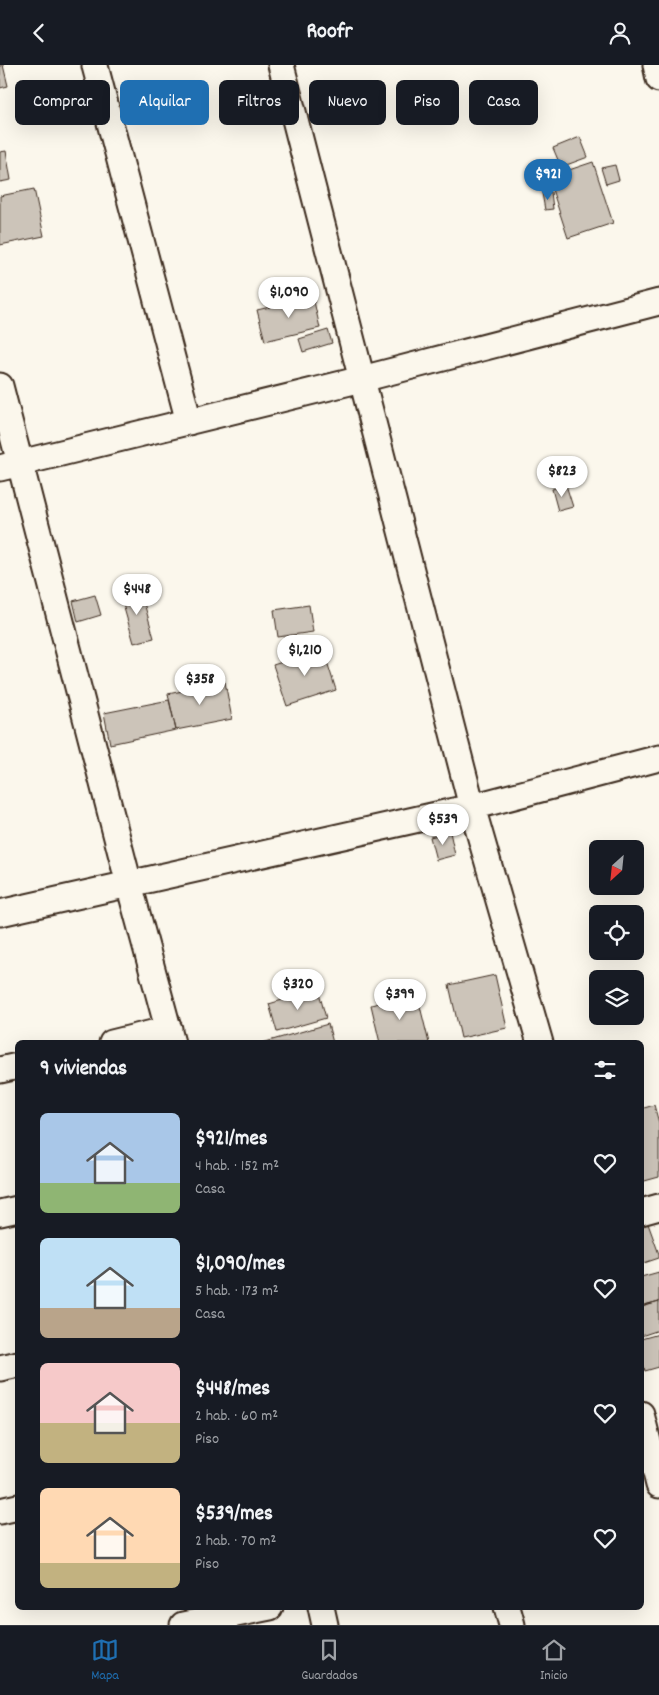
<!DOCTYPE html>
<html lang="es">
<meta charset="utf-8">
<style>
:root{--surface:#171b24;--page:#20242c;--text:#f1f3f6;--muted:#9ea1a6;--line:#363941;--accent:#1f6fb2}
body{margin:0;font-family:Dekko,sans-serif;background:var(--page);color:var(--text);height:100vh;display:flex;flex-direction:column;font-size:19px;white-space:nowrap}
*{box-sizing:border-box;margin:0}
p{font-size:16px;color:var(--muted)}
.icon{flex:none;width:28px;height:28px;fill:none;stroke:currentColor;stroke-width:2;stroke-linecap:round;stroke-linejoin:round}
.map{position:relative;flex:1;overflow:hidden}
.side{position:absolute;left:15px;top:975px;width:629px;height:570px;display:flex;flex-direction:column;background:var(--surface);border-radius:8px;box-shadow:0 5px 20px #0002}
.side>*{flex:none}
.hud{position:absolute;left:15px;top:15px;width:630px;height:45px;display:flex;gap:10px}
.needle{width:32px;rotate:207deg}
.buttons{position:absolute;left:589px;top:775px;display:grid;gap:10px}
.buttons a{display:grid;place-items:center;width:55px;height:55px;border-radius:8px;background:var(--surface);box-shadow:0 5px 20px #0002;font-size:25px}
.price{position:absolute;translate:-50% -42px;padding:0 11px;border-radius:18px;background:#fff;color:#222;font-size:16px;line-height:32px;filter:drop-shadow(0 1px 2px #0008)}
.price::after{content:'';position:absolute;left:50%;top:30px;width:15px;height:11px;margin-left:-8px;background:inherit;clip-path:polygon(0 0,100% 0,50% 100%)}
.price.active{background:var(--accent);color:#fff}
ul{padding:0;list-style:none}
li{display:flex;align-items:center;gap:15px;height:125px;padding:0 25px}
li span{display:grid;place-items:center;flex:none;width:140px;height:100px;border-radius:8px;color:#555}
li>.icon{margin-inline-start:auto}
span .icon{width:60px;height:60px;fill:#fffc;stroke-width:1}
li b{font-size:21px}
h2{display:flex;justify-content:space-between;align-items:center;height:60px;padding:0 25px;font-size:21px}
.tag{padding:0 18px;border-radius:8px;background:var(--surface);box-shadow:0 5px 20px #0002;font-size:18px;line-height:45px}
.tag.active{background:var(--accent);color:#fff}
header{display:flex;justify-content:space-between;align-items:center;height:65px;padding:0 25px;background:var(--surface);font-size:22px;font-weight:800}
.tab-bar{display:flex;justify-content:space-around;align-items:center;height:70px;border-top:1px solid var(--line);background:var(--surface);font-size:14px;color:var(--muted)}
.tab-bar a{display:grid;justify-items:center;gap:2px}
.tab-bar .active{color:var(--accent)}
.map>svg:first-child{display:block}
.building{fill:#ccc4b9;stroke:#3b2a1e}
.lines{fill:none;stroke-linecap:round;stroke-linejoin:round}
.minor-casing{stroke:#3b2a1e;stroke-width:29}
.minor{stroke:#fbf7ec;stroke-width:25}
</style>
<header><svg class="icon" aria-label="back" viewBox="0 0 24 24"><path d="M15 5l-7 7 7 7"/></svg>Roofr<svg class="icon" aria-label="person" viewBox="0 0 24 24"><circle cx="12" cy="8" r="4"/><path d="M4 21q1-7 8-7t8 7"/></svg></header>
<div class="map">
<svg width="659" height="1560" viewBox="0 0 659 1560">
<rect width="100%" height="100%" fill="#fbf7ec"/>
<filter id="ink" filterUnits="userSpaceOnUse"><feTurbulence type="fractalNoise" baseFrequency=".02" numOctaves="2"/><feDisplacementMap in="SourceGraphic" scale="10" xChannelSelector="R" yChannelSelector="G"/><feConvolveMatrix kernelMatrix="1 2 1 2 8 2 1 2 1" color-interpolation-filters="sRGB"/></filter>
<g filter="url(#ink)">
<path class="building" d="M0 0H3L8 21 0 23Z
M580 72 588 92 561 102 553 83Z
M6 86 11 115 0 117V87Z
M593 97 613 158 568 173 548 112Z
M615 100 619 115 606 119 601 103Z
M34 124 44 171 0 180V131Z
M551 127 553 144 545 145 542 128Z
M313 232 320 263 265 276 257 245Z
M328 265 332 278 303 287 299 274Z
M566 420 573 442 558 446 552 424Z
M140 524 154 573 134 578 120 529Z
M95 530 101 550 78 557 73 536Z
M309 540 313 567 278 572 274 545Z
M323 584 336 625 287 641 273 600Z
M225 617 232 654 176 665 168 629Z
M169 635 176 665 110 679 104 648Z
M450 767 455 790 436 795 430 772Z
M495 910 507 963 461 973 449 920Z
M318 924 326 953 277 967 269 939Z
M417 929 429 978H380L371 940Z
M328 959 333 978H262Z
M654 1040 659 1058V1112L641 1117V1044Z
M647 1156 659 1189V1193L641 1199V1158Z
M659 1207V1237L641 1242V1212Z
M659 1237V1265L641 1271V1242Z
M659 1269V1302L645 1306 641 1290V1274Z"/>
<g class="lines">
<g class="minor-casing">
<path id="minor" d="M281 0 472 742 540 978
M656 0 659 14
M95 1 189 357
M0 321 129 819 172 978
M0 403 362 314 659 237
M0 848 472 742 659 693
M112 978 169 964
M0 1005 18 1001
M641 1147 659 1142
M0 1148 18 1144
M0 1303 18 1299
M641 1349 659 1420
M0 1446 18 1442
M321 1542 325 1560
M507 1542 512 1560
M183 1560 270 1542"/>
</g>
<use href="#minor" class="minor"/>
</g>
</g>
</svg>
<div class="buttons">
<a><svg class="needle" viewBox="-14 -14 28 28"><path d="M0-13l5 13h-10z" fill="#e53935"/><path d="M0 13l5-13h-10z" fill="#9ea1a6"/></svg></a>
<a><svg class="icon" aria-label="locate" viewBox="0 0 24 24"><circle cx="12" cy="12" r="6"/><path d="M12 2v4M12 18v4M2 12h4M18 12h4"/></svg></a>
<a><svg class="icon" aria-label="layers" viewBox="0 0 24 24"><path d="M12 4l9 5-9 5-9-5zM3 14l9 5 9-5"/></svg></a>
</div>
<b class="price active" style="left:548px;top:136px">$921</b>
<b class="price" style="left:289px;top:254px">$1,090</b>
<b class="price" style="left:562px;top:433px">$823</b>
<b class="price" style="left:137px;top:551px">$448</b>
<b class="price" style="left:305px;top:612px">$1,210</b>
<b class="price" style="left:200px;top:641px">$358</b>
<b class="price" style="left:443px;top:781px">$539</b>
<b class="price" style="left:298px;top:946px">$320</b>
<b class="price" style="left:400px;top:956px">$399</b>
<div class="hud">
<a class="tag">Comprar</a>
<a class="tag active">Alquilar</a>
<a class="tag">Filtros</a>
<a class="tag">Nuevo</a>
<a class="tag">Piso</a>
<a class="tag">Casa</a>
</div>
<section class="side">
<h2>9 viviendas<svg class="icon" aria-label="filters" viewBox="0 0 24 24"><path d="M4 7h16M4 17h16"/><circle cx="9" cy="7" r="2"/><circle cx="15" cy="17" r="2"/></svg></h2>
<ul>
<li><span style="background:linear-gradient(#a9c7e8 70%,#8fb573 0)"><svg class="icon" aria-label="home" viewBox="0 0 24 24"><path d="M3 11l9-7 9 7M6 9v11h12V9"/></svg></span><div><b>$921/mes</b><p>4 hab. · 152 m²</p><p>Casa</p></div><svg class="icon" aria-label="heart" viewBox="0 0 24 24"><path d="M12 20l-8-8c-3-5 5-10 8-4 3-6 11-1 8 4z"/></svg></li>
<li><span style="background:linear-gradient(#bfe0f5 70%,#b9a48a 0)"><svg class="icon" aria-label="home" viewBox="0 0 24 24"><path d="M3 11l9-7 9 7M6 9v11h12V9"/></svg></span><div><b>$1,090/mes</b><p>5 hab. · 173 m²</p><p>Casa</p></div><svg class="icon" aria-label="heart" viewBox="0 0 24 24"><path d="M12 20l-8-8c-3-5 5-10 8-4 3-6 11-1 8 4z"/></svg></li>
<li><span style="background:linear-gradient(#f6c9c9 60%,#c2b280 0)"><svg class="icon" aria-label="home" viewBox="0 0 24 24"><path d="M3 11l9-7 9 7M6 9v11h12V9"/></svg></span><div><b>$448/mes</b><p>2 hab. · 60 m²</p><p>Piso</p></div><svg class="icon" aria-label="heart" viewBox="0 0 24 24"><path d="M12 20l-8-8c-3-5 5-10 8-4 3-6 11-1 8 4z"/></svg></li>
<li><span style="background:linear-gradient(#ffd9b3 75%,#c2b280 0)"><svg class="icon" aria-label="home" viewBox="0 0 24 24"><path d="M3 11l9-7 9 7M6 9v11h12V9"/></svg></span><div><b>$539/mes</b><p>2 hab. · 70 m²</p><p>Piso</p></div><svg class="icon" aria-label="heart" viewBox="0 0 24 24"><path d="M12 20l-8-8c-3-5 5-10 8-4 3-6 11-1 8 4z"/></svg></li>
</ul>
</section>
</div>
<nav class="tab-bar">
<a class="active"><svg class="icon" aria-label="map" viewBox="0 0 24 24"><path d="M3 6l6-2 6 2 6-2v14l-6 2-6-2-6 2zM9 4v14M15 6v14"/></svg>Mapa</a>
<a><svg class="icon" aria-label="saved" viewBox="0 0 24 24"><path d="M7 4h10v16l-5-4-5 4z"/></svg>Guardados</a>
<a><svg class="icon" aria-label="home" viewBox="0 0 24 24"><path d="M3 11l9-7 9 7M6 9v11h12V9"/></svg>Inicio</a>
</nav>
